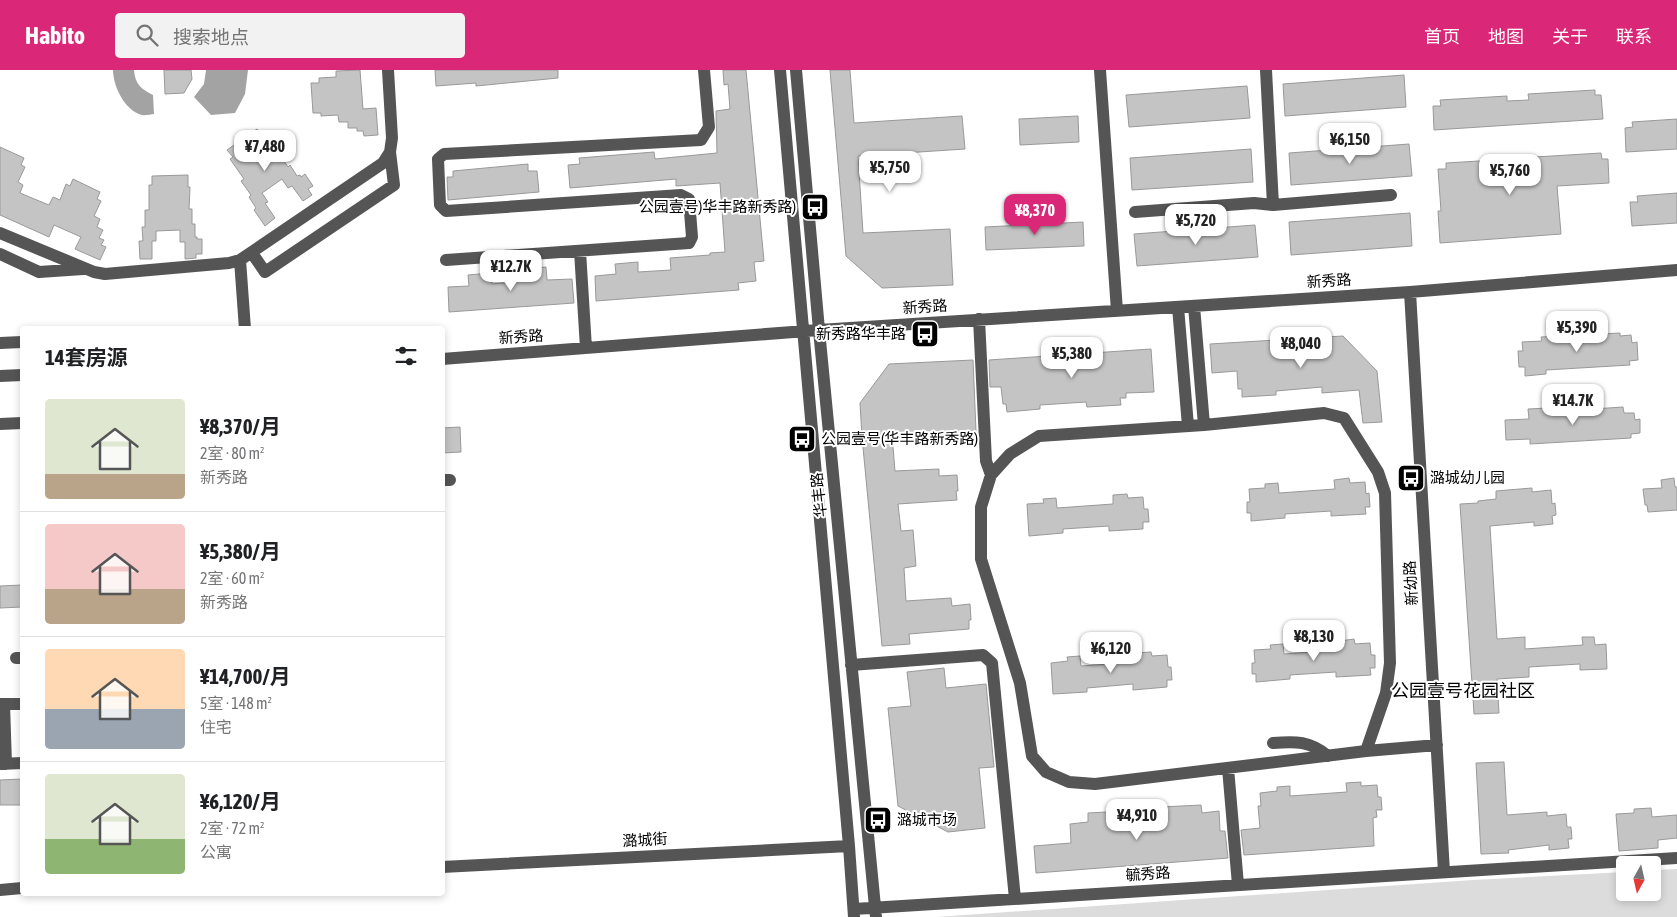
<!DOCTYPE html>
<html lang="zh">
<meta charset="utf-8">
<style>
:root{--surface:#fff;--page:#f2f2f2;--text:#202124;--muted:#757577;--line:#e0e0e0;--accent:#db2777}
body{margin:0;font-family:"Asap Condensed","Noto Sans SC",sans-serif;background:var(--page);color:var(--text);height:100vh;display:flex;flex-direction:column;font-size:19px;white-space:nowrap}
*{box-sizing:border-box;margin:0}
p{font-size:16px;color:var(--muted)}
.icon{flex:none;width:28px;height:28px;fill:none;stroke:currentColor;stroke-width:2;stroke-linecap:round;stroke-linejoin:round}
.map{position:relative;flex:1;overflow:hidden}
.panel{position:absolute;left:20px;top:256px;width:425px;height:570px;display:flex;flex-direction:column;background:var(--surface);border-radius:5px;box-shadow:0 2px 8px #0003}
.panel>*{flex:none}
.needle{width:32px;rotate:188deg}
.tools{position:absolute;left:1616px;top:786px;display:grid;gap:10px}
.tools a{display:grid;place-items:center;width:45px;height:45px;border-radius:5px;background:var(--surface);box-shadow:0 2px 8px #0003;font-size:25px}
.price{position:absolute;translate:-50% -42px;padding:0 11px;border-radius:10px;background:#fff;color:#222;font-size:16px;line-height:32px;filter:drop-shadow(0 1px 2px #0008)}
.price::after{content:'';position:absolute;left:50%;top:30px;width:15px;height:11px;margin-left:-8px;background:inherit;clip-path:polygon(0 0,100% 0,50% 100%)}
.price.current{background:var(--accent);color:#fff}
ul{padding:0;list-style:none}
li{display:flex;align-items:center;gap:15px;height:125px;padding:0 25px}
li+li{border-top:1px solid var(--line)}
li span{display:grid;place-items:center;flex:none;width:140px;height:100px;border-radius:5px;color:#555}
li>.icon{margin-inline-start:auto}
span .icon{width:60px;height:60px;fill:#fffc;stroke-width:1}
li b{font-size:21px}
h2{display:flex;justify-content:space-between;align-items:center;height:60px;padding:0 25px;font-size:21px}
header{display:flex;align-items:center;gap:30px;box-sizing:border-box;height:70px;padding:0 25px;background:var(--accent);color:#fff}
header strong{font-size:24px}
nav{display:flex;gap:28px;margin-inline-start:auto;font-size:18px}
.search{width:350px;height:45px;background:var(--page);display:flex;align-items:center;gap:12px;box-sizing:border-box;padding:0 18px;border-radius:5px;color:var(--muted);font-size:19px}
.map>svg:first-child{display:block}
.green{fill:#dcdcdc}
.water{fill:#a3a3a3}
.building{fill:#c4c4c4;stroke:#999}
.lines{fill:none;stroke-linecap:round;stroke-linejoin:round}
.minor{stroke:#555;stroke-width:12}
.labels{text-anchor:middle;stroke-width:4;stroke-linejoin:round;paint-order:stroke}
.poi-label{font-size:15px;fill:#000;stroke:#fff;text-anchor:start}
.street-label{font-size:15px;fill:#000;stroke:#fff}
.quarter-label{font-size:18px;fill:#000;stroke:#fff}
</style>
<header>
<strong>Habito</strong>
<div class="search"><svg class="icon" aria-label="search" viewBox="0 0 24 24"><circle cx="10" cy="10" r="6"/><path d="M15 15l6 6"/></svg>搜索地点</div>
<nav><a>首页</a><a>地图</a><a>关于</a><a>联系</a></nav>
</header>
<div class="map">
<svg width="1677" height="847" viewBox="0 0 1677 847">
<rect width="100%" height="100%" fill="#fff"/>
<path class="green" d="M1677 799V847H936L1473 810 1625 802V822H1652L1653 800Z"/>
<path class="water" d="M113 0H134C135 14 141 19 153 25L154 44C151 44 145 46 142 45 125 41 113 16 113 0Z
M206 0H248L245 24 235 43 211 45 194 27 204 14Z"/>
<path class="building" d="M164 0H191L192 9 184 23 165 24Z
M360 0 363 39 376 38 378 65 364 66 363 61H357V58H348V52H339L338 45 321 46V43H313L311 13H319V8L336 7V1Z
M435 0H558V8L476 16V13L436 16Z
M723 0H746L764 191 754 192 756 211 738 213 739 220 596 231 595 206 616 204 615 194 638 192V202L671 200 670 188 710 185V183L725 182 720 113 676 116V109L570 118 568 95 580 94 579 88 654 82 655 89 717 83 716 41 730 39 728 14 724 15Z
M830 0H850L854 53 962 46 965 79 858 86 863 163 950 159 953 215 882 218 846 186Z
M1404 5 1406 37 1285 46 1283 14Z
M1247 16 1250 48 1129 57 1126 25Z
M1595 20V25H1601L1603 49 1434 60 1433 36H1441L1440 30 1507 26V31L1529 30 1528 24Z
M1078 46 1079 72 1020 75 1019 49Z
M1677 49V79L1626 82 1625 58 1633 57 1632 52Z
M257 59 263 69 265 68 278 86 280 85 288 97 290 95 297 106 300 105 301 107 305 104 313 116 308 119 312 125 303 131 292 116 288 118 282 109 262 123 268 132 265 133 275 148 265 156 254 140 256 138 249 127 251 125 241 111 244 109 230 89 233 87 227 80Z
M1409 74 1412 106 1291 115 1289 83Z
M0 77 24 88 21 95 25 97 18 112 23 115 20 123 27 126 49 135 53 127 60 130 66 114 70 116 73 109 100 122 97 129 101 131 94 146 100 149 97 157 103 160 99 168 104 170 101 175 106 177 100 190 75 179 81 167 54 155 49 167 0 145Z
M1251 79 1253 112 1132 120 1130 88Z
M1601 83 1602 89H1608L1609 113 1557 116 1561 164 1440 173 1438 141H1441L1438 99H1446V93L1512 89 1513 94 1535 92V87Z
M528 94V101H537L539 122 448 130 447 107H453V101Z
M188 105V117H190L189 139H192V154H195V167H197V169H202V184H196V188L185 189V172H180V160L156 161V171H152V189H140L139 171H143L142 157H145V140H149V115H152V106Z
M1677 123V153L1632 156 1630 132H1638L1637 126Z
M1410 143 1412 176 1291 185 1289 152Z
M1083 152 1084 176 986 180 985 157Z
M1255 155 1258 187 1137 196 1134 164Z
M546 197 547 210 572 209 574 233 449 242 448 217 469 216 468 205 491 203 492 214 524 211 523 199Z
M1620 263V266L1631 265 1632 273 1637 272 1638 290 1629 291 1630 295 1546 300V304L1525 306V297H1519L1518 281H1523L1522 272 1542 271 1541 267Z
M1343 266 1377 301 1382 352 1363 353 1359 320 1322 323V317L1276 321V325L1242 327V319H1238L1237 301 1212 303 1210 274Z
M1151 279 1154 322 1126 323V328H1120L1121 335 1087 337 1086 332 1040 335V339L1007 342 1006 334H1003L1001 317H990L989 290Z
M973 290 976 361 892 365 895 401 939 399V406L957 405 958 421H956L957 430 898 434 901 461 913 460 916 496 904 498 906 531 951 528 952 536 970 534 971 550H969V559L909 564 910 574 882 576 862 367 860 333 889 294Z
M1623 337 1624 343H1634L1635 350 1640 349V363L1631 364V368L1530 374V369L1506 370 1505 350 1529 349 1528 339 1548 338V342Z
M460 357 461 382 442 383V358Z
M1349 408 1350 413 1365 412 1366 424 1369 423 1370 437H1365L1366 444 1331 446V441L1285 444V448L1251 451V443H1247V432H1250L1249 419 1265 418V414L1278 413 1279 423 1335 419 1334 410Z
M1674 408 1675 417H1677V440L1648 442 1647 435H1645L1643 419 1662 418 1661 410Z
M1532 418V422L1551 420 1552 434 1555 433 1556 445 1552 446 1553 454 1534 456V452L1490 456 1497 569 1525 567V579L1583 575 1582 567H1594L1595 575 1606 574 1607 599 1580 600V594L1529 597V607L1497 609 1499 643 1474 644 1460 434 1478 433V431L1496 429V421Z
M1127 424 1128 428 1143 427 1144 439H1148L1149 452H1143V459L1109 461V456L1063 459V463L1029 466 1027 434 1044 433 1043 429 1056 428 1057 438 1113 434V425Z
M22 515V537L0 538V516Z
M1354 569 1355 574 1370 573 1371 585H1375V598H1370L1371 605 1336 607V602L1290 605V609L1256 612V604H1252V593H1255L1254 580 1271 579 1270 575 1283 574 1284 584 1340 580V571Z
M1151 582 1152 586 1167 585 1168 597H1171L1172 610H1167V617L1133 620V614L1087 618V622L1053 624 1051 593 1068 591 1067 587 1080 586 1081 596 1137 592 1136 583Z
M944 598 946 618 986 614 994 697 979 698 985 758 948 762 898 736 888 638 911 636 907 602Z
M1504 692 1507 745 1547 742V746L1566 744 1567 757H1571L1572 769H1568L1569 778 1549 780V775L1508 780 1509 783 1481 784 1476 693Z
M22 709V735H0V710Z
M1361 712V716L1377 715 1378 727H1381L1382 740H1376L1377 747 1373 748 1374 776 1244 785 1241 760 1260 758 1258 736H1261L1260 723 1277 721V717L1290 716V726L1347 722 1346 713Z
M1201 735 1202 743 1219 741 1220 761H1225L1228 788 1036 803 1034 776 1071 773 1070 754 1088 752V743L1125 741 1126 748 1162 746 1161 737Z
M1651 738 1652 747 1677 745V768L1658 770V778L1619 781 1616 744 1634 743V739Z"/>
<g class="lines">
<path class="minor" d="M780 0 849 776 854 847
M796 0 819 260 876 847
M1100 0 1117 241
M1266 0 1273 135
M1135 142 1254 133 1273 135 1391 125
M0 163 94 202 105 204 229 193 240 190 383 93 390 82 392 68 388 0
M580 181 586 278
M252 183 265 202 394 115 390 82
M0 184 39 202 83 199
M240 190 245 259
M446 190 689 173 692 167 689 129 681 125 446 141 440 135 438 89 444 84 701 70 709 57 704 0
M1410 222 1444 802
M1194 236 1204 355
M1178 237 1188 356
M979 249 986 391 991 405
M0 273 22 272
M442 289 819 260 1410 222 1677 200
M0 306 22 305
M0 354 22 353
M442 410H450
M16 588H22
M851 595 983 585 992 593 1015 829
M0 634H22
M4 634 6 694
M1273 673C1296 671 1310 671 1328 686
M1366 681 1386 623 1390 593 1385 423 1378 402 1344 348 1324 343 1204 355 1039 366 1010 384 991 405 981 437V489L1020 613 1032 686 1046 702 1069 712 1095 714 1366 681 1437 675
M0 694 22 693
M1228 698 1238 815
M442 797 849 776
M0 820 22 818
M854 839 1677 788"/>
</g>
<defs>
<g id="bus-square" transform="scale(1.4375)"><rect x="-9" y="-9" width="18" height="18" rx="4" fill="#000" stroke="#fff"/><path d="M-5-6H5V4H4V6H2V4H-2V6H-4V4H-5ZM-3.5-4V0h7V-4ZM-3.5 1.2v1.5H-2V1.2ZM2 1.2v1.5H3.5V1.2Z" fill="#fff"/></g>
</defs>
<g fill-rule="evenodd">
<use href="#bus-square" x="815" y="137"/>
<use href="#bus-square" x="925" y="264"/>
<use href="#bus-square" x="802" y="369"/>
<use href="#bus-square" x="1411" y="408"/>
<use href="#bus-square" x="878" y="750"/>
</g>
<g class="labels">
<g class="poi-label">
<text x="796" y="142" text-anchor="end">公园壹号)华丰路新秀路)</text>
<text x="906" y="269" text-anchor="end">新秀路华丰路</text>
<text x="821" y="374">公园壹号(华丰路新秀路)</text>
<text x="1430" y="413">潞城幼儿园</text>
<text x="897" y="755">潞城市场</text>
</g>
<g class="street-label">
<text transform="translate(1329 211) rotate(-4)" y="5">新秀路</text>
<text transform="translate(925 237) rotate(-4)" y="5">新秀路</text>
<text transform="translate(521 267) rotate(-4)" y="5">新秀路</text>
<text transform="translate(819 425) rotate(-96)" y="5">华丰路</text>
<text transform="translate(1411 513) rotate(-93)" y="5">新幼路</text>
<text transform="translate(645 770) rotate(-3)" y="5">潞城街</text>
<text transform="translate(1148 804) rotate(-4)" y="5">毓秀路</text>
</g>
<g class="quarter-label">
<text x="1463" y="627">公园壹号花园社区</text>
</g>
</g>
</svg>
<div class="tools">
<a><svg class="needle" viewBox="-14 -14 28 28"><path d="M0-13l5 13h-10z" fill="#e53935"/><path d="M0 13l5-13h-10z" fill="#757577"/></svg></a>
</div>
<b class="price" style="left:1350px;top:95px">¥6,150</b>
<b class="price" style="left:265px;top:102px">¥7,480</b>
<b class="price" style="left:890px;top:123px">¥5,750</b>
<b class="price" style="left:1510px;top:126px">¥5,760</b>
<b class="price current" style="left:1035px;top:166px">¥8,370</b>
<b class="price" style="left:1196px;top:176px">¥5,720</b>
<b class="price" style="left:511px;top:222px">¥12.7K</b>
<b class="price" style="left:1577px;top:283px">¥5,390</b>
<b class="price" style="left:1301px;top:299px">¥8,040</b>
<b class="price" style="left:1072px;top:309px">¥5,380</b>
<b class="price" style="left:1573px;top:356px">¥14.7K</b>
<b class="price" style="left:1314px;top:592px">¥8,130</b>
<b class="price" style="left:1111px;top:604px">¥6,120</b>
<b class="price" style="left:1137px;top:771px">¥4,910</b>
<section class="panel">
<h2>14套房源<svg class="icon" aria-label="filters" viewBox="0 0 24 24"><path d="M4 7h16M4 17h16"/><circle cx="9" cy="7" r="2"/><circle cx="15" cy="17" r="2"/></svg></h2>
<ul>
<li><span style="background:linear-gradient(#dfe7d0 75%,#b9a48a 0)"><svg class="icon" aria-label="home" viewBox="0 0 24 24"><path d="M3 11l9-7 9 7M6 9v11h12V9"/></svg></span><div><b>¥8,370/月</b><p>2室 · 80 m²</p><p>新秀路</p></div></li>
<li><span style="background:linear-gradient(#f6c9c9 65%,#b9a48a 0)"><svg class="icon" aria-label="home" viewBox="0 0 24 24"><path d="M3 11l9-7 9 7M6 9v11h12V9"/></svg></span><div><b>¥5,380/月</b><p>2室 · 60 m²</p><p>新秀路</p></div></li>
<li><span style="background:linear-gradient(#ffd9b3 60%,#9aa5b1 0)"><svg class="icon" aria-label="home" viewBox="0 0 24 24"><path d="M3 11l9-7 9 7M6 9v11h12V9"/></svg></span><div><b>¥14,700/月</b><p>5室 · 148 m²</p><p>住宅</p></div></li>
<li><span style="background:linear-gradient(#dfe7d0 65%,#8fb573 0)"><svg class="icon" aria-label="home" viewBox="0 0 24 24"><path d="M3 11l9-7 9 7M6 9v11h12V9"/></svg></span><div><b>¥6,120/月</b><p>2室 · 72 m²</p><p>公寓</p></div></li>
</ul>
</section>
</div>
